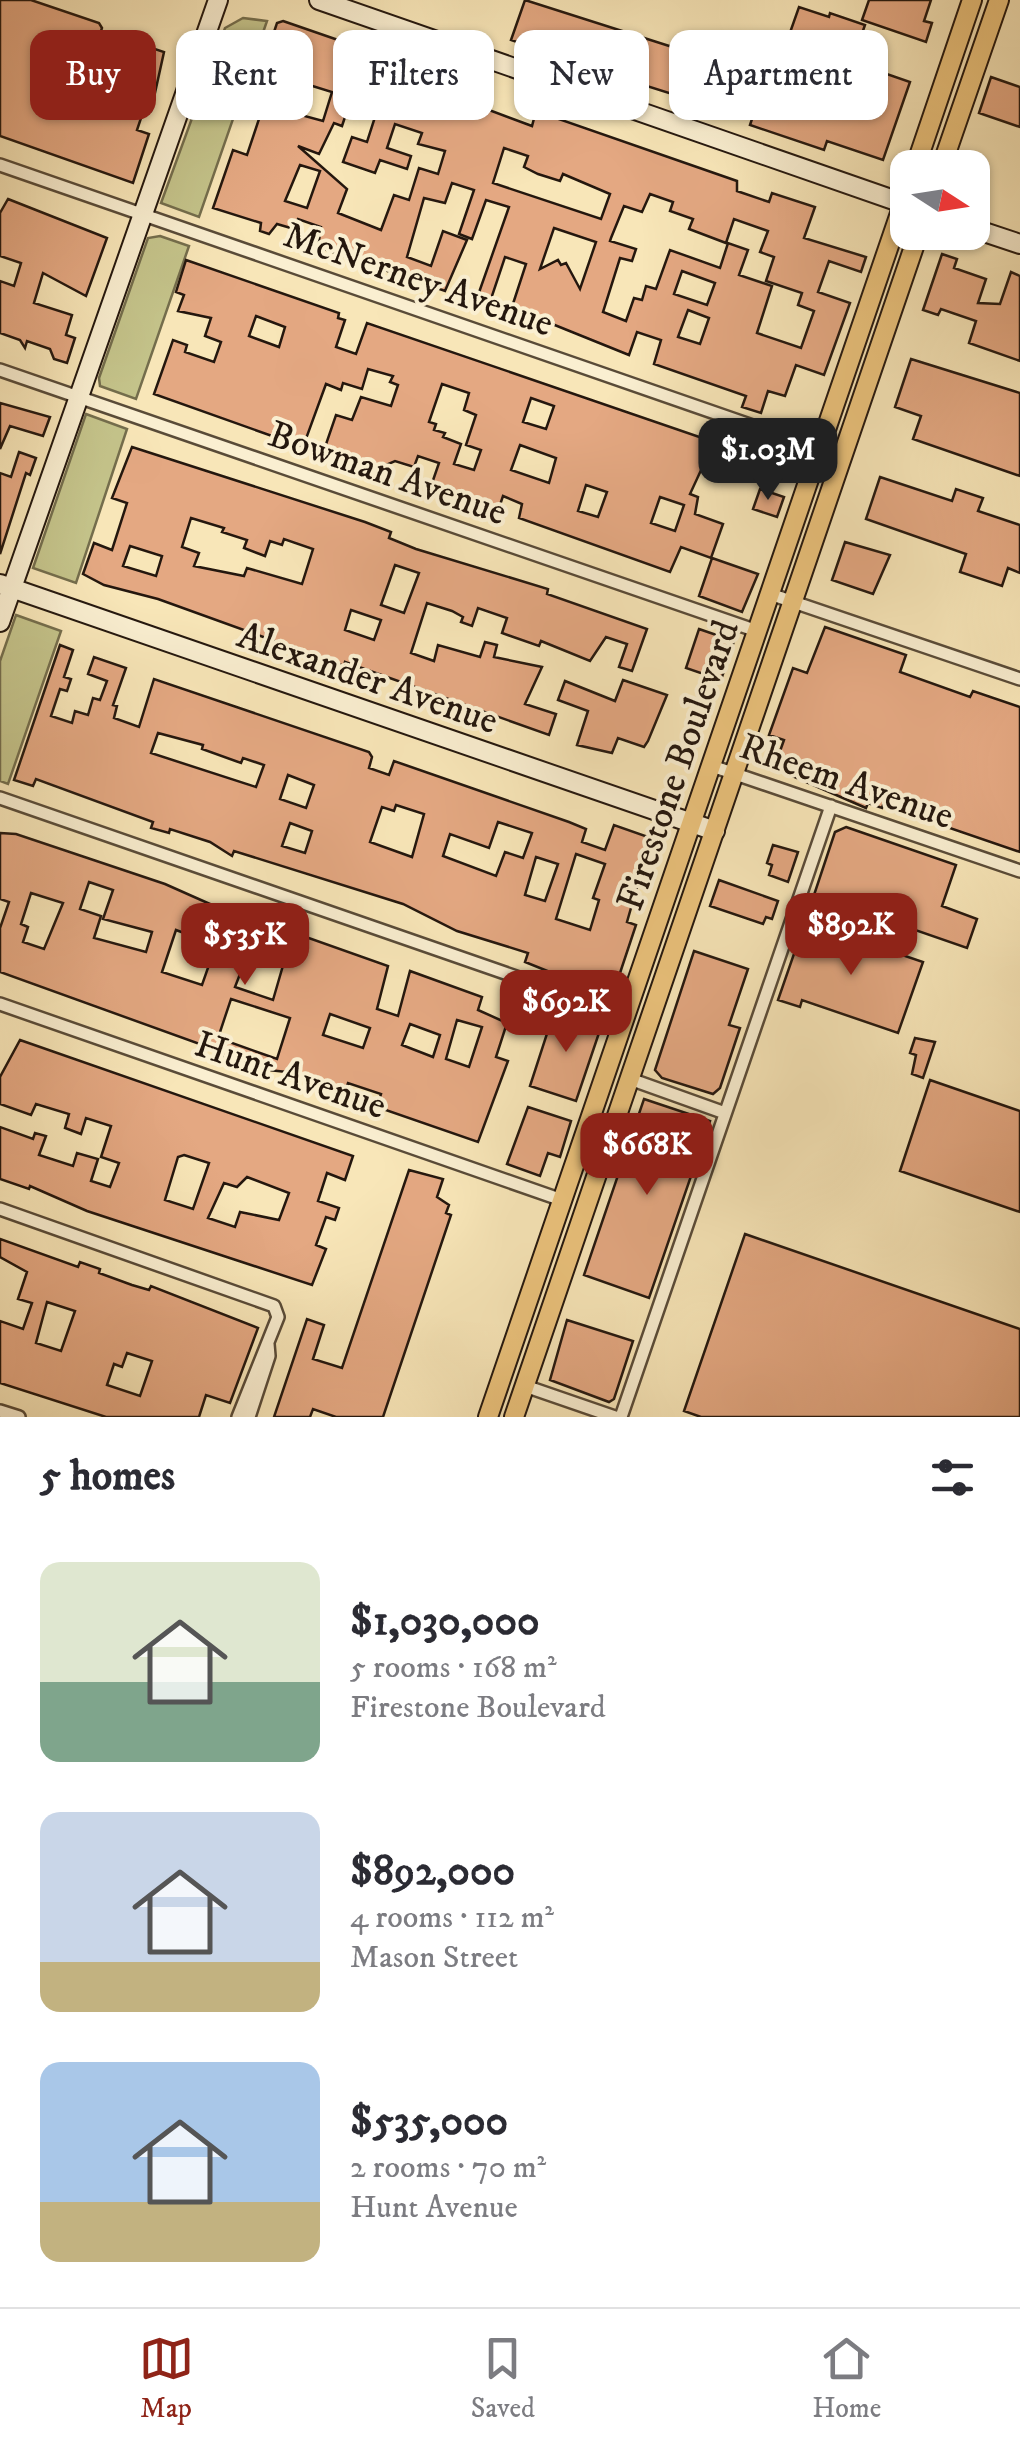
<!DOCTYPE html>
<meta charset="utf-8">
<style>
:root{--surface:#fff;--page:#f2f2f3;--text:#2b2b33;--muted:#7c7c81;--line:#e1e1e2;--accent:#8f2418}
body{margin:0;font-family:"IM FELL DW Pica",serif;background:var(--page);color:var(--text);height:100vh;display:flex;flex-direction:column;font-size:38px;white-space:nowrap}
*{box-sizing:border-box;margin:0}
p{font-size:32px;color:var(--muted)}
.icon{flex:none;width:55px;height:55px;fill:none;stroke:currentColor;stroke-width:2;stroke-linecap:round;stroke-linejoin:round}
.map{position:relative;height:1417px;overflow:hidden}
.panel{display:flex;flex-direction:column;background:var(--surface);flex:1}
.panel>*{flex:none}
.guide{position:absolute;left:30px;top:30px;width:960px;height:90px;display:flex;gap:20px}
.needle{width:65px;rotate:102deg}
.buttons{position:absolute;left:890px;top:150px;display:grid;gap:20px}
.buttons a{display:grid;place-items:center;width:100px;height:100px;border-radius:20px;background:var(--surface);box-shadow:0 2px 8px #0004;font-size:50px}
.price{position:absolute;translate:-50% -85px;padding:0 22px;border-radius:20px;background:var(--accent);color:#fff;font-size:32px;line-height:65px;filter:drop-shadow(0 2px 5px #0008)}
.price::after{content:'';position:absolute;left:50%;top:60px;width:30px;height:22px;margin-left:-15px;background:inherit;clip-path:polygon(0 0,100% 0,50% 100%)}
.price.current{background:#222;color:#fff}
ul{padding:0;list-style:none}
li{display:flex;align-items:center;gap:30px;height:250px;padding:0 40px}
li span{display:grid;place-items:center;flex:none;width:280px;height:200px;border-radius:20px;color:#555}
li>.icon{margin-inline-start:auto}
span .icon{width:120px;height:120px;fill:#fffc;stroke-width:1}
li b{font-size:42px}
h2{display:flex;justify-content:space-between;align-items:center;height:120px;padding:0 40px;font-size:42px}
.tag{padding:0 35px;border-radius:20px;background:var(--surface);box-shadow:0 2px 8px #0004;font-size:35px;line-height:90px}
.tag.current{background:var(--accent);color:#fff}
.dock{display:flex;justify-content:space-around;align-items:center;height:140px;border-top:2px solid var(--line);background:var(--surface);font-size:28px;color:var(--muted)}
.dock a{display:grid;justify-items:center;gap:5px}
.dock .current{color:var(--accent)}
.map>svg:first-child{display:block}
.green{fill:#c4c38a;stroke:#746d4c;stroke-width:2.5}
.building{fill:#e4a882;stroke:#24170e;stroke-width:2.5;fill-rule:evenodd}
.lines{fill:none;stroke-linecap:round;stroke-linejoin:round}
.street-casing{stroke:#594b38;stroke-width:16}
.secondary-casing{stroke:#24170e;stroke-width:22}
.primary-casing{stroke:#24170e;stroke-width:22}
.street{stroke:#faefd1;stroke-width:11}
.secondary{stroke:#faefd1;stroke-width:18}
.primary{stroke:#ecc37c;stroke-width:18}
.labels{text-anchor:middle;stroke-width:8;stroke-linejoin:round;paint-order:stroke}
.street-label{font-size:38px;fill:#24170e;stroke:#faefd1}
</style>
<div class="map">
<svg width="1020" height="1417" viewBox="0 0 1020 1417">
<rect width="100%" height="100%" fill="#f8e6b8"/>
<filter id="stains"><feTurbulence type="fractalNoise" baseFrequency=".002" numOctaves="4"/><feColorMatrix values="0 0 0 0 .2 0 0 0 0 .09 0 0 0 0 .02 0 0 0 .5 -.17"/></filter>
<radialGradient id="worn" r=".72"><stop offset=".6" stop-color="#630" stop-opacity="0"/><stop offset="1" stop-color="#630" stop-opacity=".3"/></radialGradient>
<path class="green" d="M243 18 267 21 199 217 161 203 225 28Z
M160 236 189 246 136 399 100 386 99 378 148 238Z
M86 414 127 429 76 583 33 568Z
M16 615 61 631 8 784 0 781V661Z"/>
<path class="building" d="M0 0H31L99 23 102 28 95 50 116 56 112 78 135 85 149 47 164 52 151 111 144 109 137 130 149 134 133 183 0 136Z
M525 0 732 66 730 69 752 77 748 88 782 99 802 49 786 44 799 7 829 17 830 13 865 25 852 62 910 82 883 160 827 141 824 150 750 125 752 119 618 77 623 63 573 46 569 60 511 40Z
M869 0H931L924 21 932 23 926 42 862 20Z
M283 21 486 91 481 107 532 126 536 111 737 181V191L769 202 772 193 815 207 804 238 866 257 861 272 829 261 818 292 850 303 824 375 796 365 785 396 768 391 761 413 742 407 746 396 654 364 661 340 637 332 629 355 525 313 524 317 510 313 526 264 505 257 489 305 476 301 509 207 486 200 472 239 459 234 474 190 452 183 445 203 424 198 407 257 431 266 443 231 467 240 445 291 318 247 321 227 298 219 294 229 277 224 269 234 260 231 261 223 213 208 233 150 247 155 259 119 245 114 253 92 249 91 256 72 260 74 263 50H268L277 23ZM306 84 332 92 323 121 297 114ZM348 108 375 117 367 142 352 137 343 162 375 173 380 160 407 169 411 156 387 148 395 124 422 133 418 144 445 151 438 174 419 168 409 200 394 195 381 230 338 213 347 189 298 146 319 154 334 123 342 126ZM504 148 528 156 524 167 538 174 560 181 563 174 610 194 601 219 493 183ZM300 165 320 171 307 208 285 201ZM650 194 673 202 670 211 693 219 689 229 726 243 734 219 768 231 760 252 774 257 766 281 802 293 798 305 814 311 801 348 757 333 772 286 739 275 748 250 728 243 720 268 670 250 656 289 646 286 642 300 634 298 626 321 603 312 620 258 632 261 636 249 610 241 611 238 624 206 642 212ZM554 228 596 242 580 289 566 263 561 265 558 260 540 269ZM682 271 715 283 707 305 674 294ZM688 310 709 318 700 344 678 337Z
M991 77 1020 87V127L979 113Z
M8 199 107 238 86 296 43 273 34 303 72 315 66 335 75 338 67 363 54 359 50 349 27 341 25 348 20 340 0 333V281L14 286 21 263 0 256V213Z
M942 254 957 259 954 268 986 279 978 303 1000 304 1011 272 1020 276V361L969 343 976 321 941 309 938 315 923 310Z
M186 260 339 313 338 318 345 320 336 347 356 354 367 323 714 442 690 494 698 497 695 514 723 524 711 558 681 547 670 572 519 518 522 504 503 496 499 508 493 509 445 490 444 494 430 489 439 463 418 456 414 467 395 461 377 469 329 454 324 450 336 415 352 420 361 397 391 406 398 385 390 382 393 376 368 369 362 389 343 383 341 390 326 384 303 447 154 394 173 340 187 345 185 352 214 362 221 342 205 336 211 318 178 311 184 295 176 292ZM256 316 285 327 279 347 249 336ZM442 384 469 393 464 410 476 415 466 445 481 450 474 470 454 464 461 444 443 437 445 433 434 430 436 424 429 422ZM531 398 554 406 546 429 523 422ZM520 445 556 458 549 483 511 470ZM586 485 607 492 598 517 578 511ZM660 497 684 505 675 531 651 523Z
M911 359 1020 393V476L913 439 921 416 895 407Z
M0 403 50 417 43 436 10 426 0 449Z
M132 447 365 522 391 532 389 538 416 549 548 589 547 594 647 629 632 671 619 667 627 644 606 637 590 661 541 641 539 646 502 633 507 618 478 608 472 626 461 622 463 617 452 611 427 603 411 653 434 661 438 645 480 657 485 642 497 645 494 657 542 667 525 704 556 714 549 735 345 662 344 666 158 599 104 585 83 574 94 543 112 550 127 503 112 498ZM191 518 224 528 222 532 247 540 244 548 265 556 270 541 282 545 284 539 313 549 302 584 247 568 244 576 194 566 199 553 182 547ZM130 546 162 556 156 576 123 566ZM395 565 419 573 404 613 381 605ZM351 610 381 620 374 640 345 630Z
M19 452 36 458 30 475 26 473 0 554V473L11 477Z
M880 477 952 501 956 489 983 498 978 511 1020 525V573L1008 568 1002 586 960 572 966 554 866 519Z
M760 489 784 497 777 517 753 509Z
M845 542 890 555 873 594 832 580Z
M712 558 758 574 742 612 699 596Z
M825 627 906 655 900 672 970 697 973 691 1020 707V852L883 805 882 808 868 803 866 808 774 768 784 740 769 735 793 668 807 673Z
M699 629 734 641 721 680 686 668Z
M60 645 73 650 64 677 71 679 67 691 60 689 51 716 72 723 75 711 88 715 93 698 100 700 107 681 88 674 94 657 126 668 113 705 117 706 114 718 139 727 154 679 369 752 372 757 369 768 389 775 394 761 569 822 586 829 582 842 605 850 614 825 651 838 627 922 636 925 612 997 525 962 528 953 457 931 403 904 234 851 232 856 210 842 170 829 169 833 151 828 153 822 36 779 33 786 14 780ZM158 733 203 745 202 749 241 763 243 758 264 765 256 787 151 753ZM288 775 314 785 306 808 280 799ZM396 805 424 814 412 857 370 842 382 807 394 811ZM498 822 532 833 523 858 505 852 496 876 443 856 450 834 489 848ZM290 823 312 831 305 853 282 846ZM576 854 605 864 593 898 599 900 590 930 556 919ZM536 857 558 864 545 901 525 895Z
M623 680 667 695 648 741 644 747 618 738 612 753 577 745 588 711 558 700 565 681 615 701Z
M846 827 956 865 942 906 977 919 967 948 814 895 835 832Z
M0 833 16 834 165 884 210 904 202 927 227 936 238 913 388 966 377 1009 398 1016 410 971 482 997 478 1010 507 1023 496 1057 508 1061 478 1142 377 1107 381 1094 348 1083 344 1095 287 1072 250 1068 225 1059 222 1052 0 972V928L9 902 0 899ZM89 882 113 890 103 919 152 932 146 952 94 938 101 916 80 909ZM31 893 63 903 44 949 23 942 28 927 21 924ZM176 930 216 945 202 985 162 972ZM261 955 284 962 273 1000 235 987 245 961 257 965ZM231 999 290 1018 277 1059 218 1038ZM330 1014 370 1028 363 1048 323 1035ZM457 1020 482 1027 469 1067 446 1059ZM410 1024 440 1035 433 1057 402 1045Z
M773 845 798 852 788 882 769 875 772 865 767 863Z
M719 880 778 901 772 919 766 917 763 924 710 906Z
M805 922 923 962 898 1033 802 1000 800 1007 778 1000Z
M694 951 748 969 729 1025 740 1028 720 1088 713 1094 662 1078 655 1070Z
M555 1009 597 1023 600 1030 576 1101 530 1086Z
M915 1038 935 1042 923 1078 912 1074 916 1055 910 1053Z
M20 1040 353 1156 345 1180 327 1173 318 1201 339 1208 335 1220 326 1217 316 1245 326 1249 312 1285 87 1211 30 1186 29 1189 0 1179V1127L33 1139 35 1133 46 1136 39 1155 73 1166 77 1153 98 1159 91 1181 110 1187 119 1163 101 1157 111 1126 86 1118 81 1134 65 1128 69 1114 36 1104 31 1115 0 1104V1077ZM184 1155 209 1163 193 1209 165 1200 178 1157ZM247 1177 289 1193 279 1220 240 1212 235 1227 208 1218 224 1183 237 1187Z
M930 1080 1020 1111V1212L900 1171Z
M644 1099 710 1121 649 1298 584 1275Z
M528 1107 571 1121 560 1157 548 1153 540 1176 507 1164Z
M409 1170 443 1179 437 1197 449 1205 446 1213 451 1215 383 1417H336L313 1409 310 1417H274L307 1319 324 1325 313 1359 342 1368Z
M745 1234 1020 1329V1417H701L684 1411Z
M0 1239 78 1267 80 1262 100 1269 99 1273 132 1285 149 1290 151 1286 258 1328 230 1403 206 1395 199 1417H106L0 1383V1321L23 1329 32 1303 18 1299 27 1272 0 1257ZM47 1302 75 1311 61 1351 36 1343ZM127 1353 152 1361 140 1396 107 1385 114 1364 122 1367Z
M567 1320 633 1341 614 1399 609 1402 550 1380Z"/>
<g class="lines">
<g class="street-casing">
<path id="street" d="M0 165 819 449
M0 370 757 631
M770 594 1020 679
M712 766 1020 871
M0 798 626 1015
M0 1004 562 1200
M630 1079 725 1113
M0 1209 274 1306 278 1317 238 1417
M525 1386 615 1417
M0 1411 19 1417
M249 1417 269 1356 268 1344
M621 1417 831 806"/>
</g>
<g class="secondary-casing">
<path id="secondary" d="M319 0 908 205
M972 228 1020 244
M0 584 715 831
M0 622 218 0"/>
</g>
<g class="primary-casing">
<path id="primary" d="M915 168 972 0
M941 168 999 0
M488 1417 908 190
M514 1417 919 232"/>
</g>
<use href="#street" class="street"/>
<use href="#secondary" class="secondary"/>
<use href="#primary" class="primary"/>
</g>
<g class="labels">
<g class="street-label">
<text transform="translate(419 278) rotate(19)" y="13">McNerney Avenue</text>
<text transform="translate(388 472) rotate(19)" y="13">Bowman Avenue</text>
<text transform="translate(368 677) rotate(19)" y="13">Alexander Avenue</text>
<text transform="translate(677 765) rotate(-71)" y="13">Firestone Boulevard</text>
<text transform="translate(847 780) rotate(19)" y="13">Rheem Avenue</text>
<text transform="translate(291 1074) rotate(19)" y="13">Hunt Avenue</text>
</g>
</g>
<rect width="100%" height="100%" filter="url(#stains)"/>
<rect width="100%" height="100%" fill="url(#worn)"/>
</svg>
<div class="buttons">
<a><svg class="needle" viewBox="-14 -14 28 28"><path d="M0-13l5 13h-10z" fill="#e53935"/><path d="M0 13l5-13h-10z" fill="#7c7c81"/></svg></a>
</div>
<b class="price current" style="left:768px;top:503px">$1.03M</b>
<b class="price" style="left:851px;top:978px">$892K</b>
<b class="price" style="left:245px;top:988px">$535K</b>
<b class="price" style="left:566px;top:1055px">$692K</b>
<b class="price" style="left:647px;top:1198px">$668K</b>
<div class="guide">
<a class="tag current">Buy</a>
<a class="tag">Rent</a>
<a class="tag">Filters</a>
<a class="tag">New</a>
<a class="tag">Apartment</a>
</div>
</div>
<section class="panel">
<h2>5 homes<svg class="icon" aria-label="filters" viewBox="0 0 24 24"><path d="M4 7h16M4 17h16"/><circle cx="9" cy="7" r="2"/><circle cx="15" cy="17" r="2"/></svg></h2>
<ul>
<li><span style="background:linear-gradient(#dfe7d0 60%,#7fa58c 0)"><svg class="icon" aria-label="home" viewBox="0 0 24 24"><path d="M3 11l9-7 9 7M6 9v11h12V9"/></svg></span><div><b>$1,030,000</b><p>5 rooms · 168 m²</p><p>Firestone Boulevard</p></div></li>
<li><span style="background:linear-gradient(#c9d6e8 75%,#c2b280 0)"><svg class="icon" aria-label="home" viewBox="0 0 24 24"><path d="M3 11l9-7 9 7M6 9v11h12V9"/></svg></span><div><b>$892,000</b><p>4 rooms · 112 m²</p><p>Mason Street</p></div></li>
<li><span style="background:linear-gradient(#a9c7e8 70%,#c2b280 0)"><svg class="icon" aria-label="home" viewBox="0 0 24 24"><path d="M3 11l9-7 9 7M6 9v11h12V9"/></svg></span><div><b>$535,000</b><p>2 rooms · 70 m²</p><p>Hunt Avenue</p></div></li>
</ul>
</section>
<nav class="dock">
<a class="current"><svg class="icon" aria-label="map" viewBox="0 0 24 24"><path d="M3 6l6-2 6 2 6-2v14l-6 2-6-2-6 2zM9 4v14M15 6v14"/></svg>Map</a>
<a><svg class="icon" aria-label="saved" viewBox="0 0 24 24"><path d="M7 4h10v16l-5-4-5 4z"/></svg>Saved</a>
<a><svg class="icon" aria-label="home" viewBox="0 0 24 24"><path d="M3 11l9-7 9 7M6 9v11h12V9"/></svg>Home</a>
</nav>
